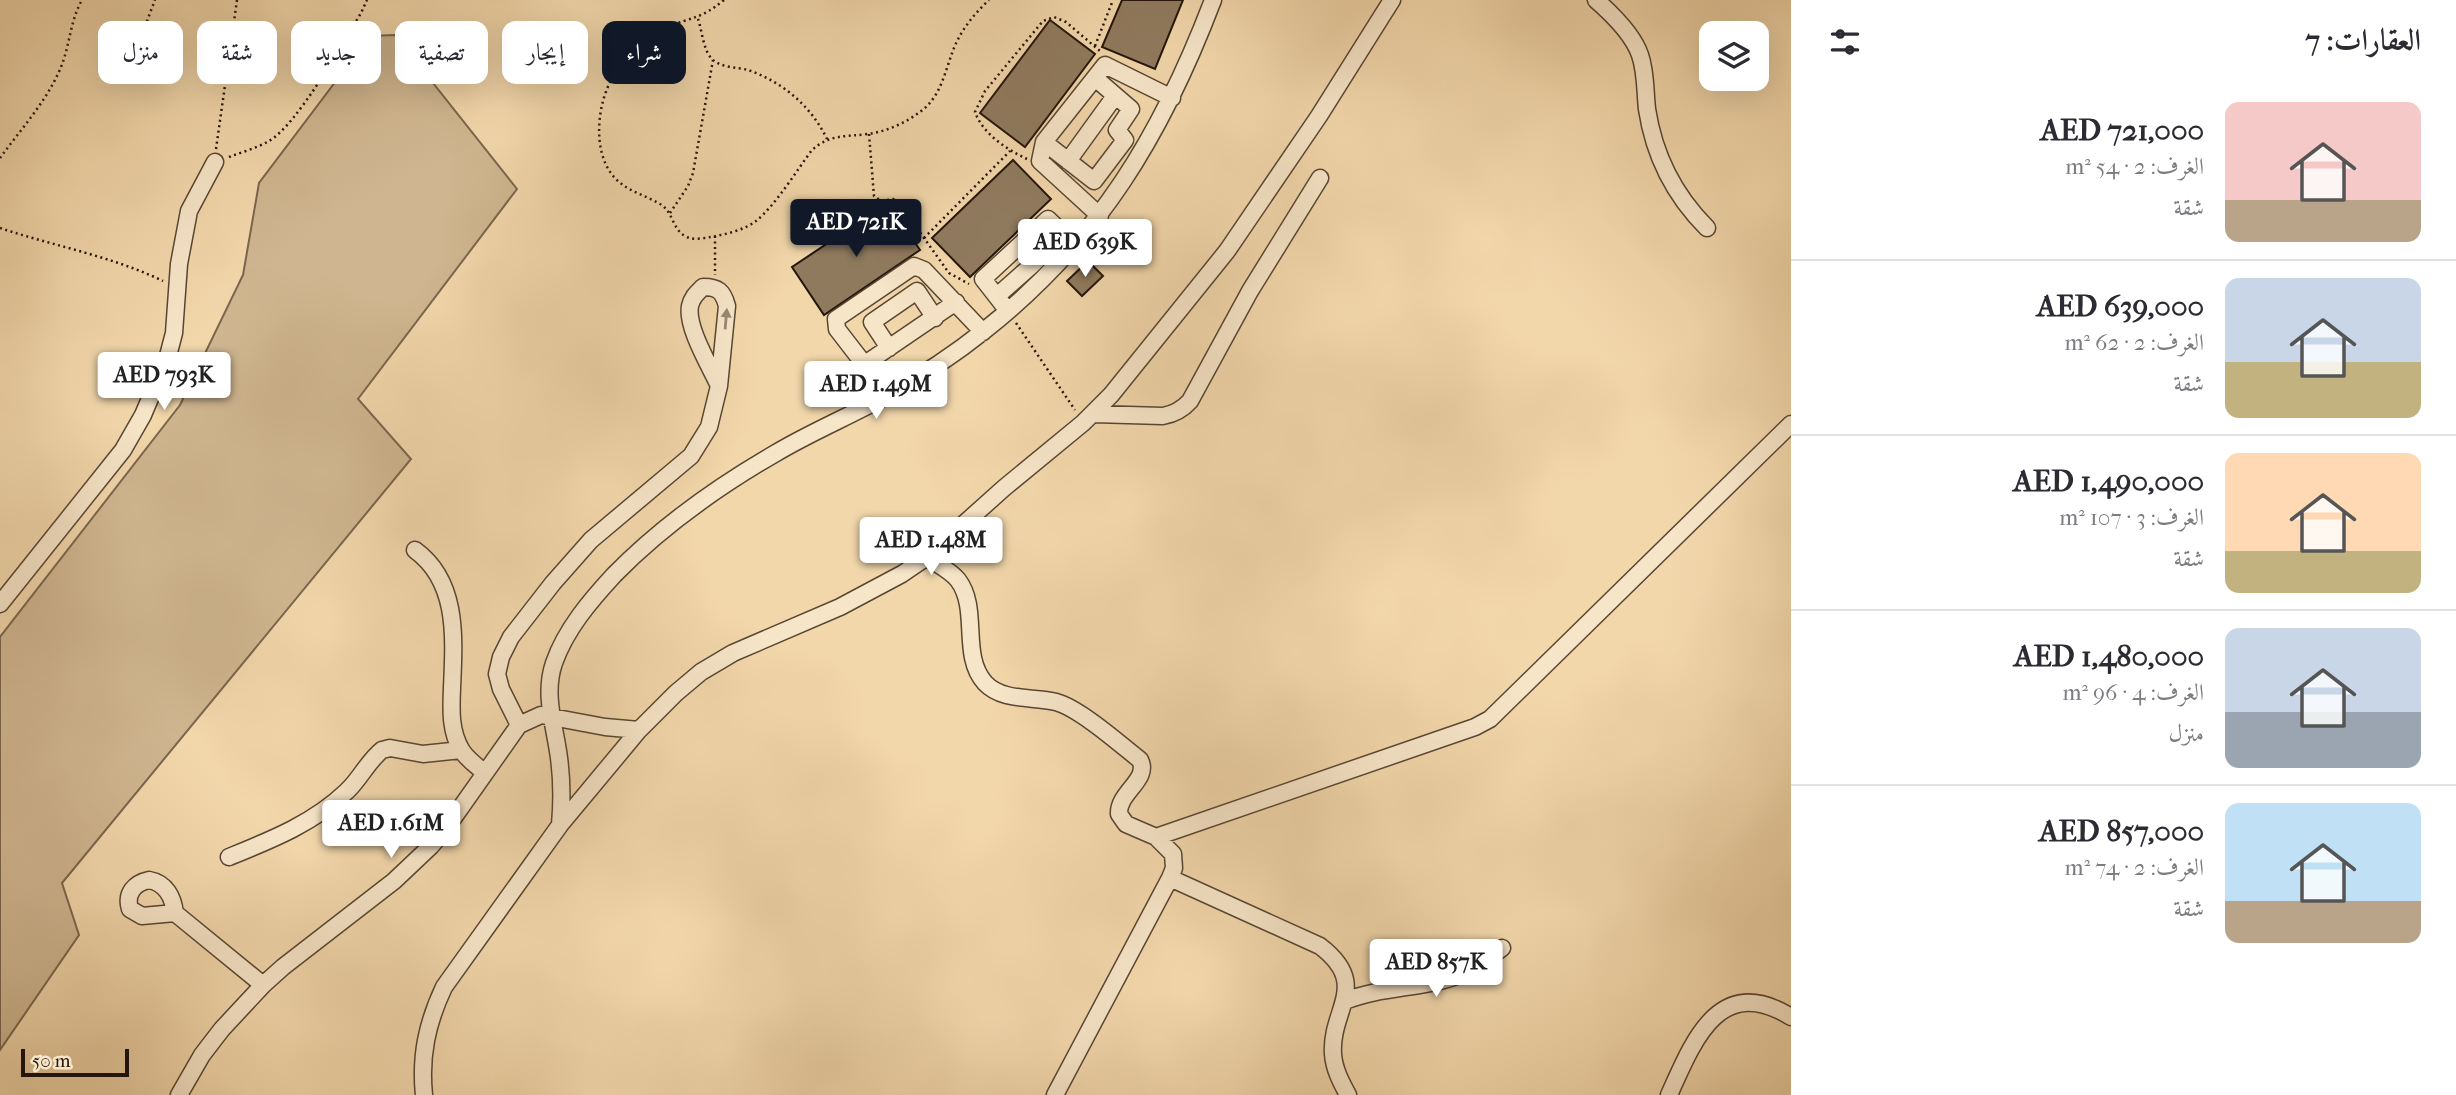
<!DOCTYPE html>
<html lang="ar">
<meta charset="utf-8">
<style>
:root{--surface:#fff;--page:#f7f7f7;--text:#2b2b33;--muted:#7c7c81;--line:#e1e1e2;--accent:#111827}
body{margin:0;font-family:"IM FELL French Canon",Amiri,serif;background:var(--page);color:var(--text);direction:rtl;height:100vh;display:flex;flex-direction:column;font-size:26px;white-space:nowrap}
*{box-sizing:border-box;margin:0}
p{font-size:23px;color:var(--muted)}
.icon{flex:none;width:38px;height:38px;fill:none;stroke:currentColor;stroke-width:2;stroke-linecap:round;stroke-linejoin:round}
.map{position:relative;flex:1;overflow:hidden;direction:ltr}
.details{display:flex;flex-direction:column;background:var(--surface);width:665px}
.details>*{flex:none}
.top-card{position:absolute;left:21px;top:21px;width:665px;height:63px;direction:rtl;display:flex;gap:14px}
.controls{position:absolute;left:1699px;top:21px;display:grid;gap:14px}
.controls a{display:grid;place-items:center;width:70px;height:70px;border-radius:14px;background:var(--surface);box-shadow:0 7px 28px #0002;font-size:35px}
.scale{position:absolute;left:21px;bottom:18px;width:108px;box-sizing:border-box;padding-left:7px;border:4px solid #25150b;border-top:0;font-size:19px;line-height:24px;white-space:nowrap;color:#25150b;-webkit-text-stroke:5px #f7e5c8;paint-order:stroke}
.price{position:absolute;translate:-50% -60px;padding:0 16px;border-radius:7px;background:#fff;color:#222;font-size:23px;line-height:46px;filter:drop-shadow(0 2px 4px #0008)}
.price::after{content:'';position:absolute;left:50%;top:42px;width:21px;height:16px;margin-left:-10px;background:inherit;clip-path:polygon(0 0,100% 0,50% 100%)}
.price.selected{background:var(--accent);color:#fff}
ul{padding:0;list-style:none}
li{display:flex;align-items:center;gap:21px;height:175px;padding:0 35px}
li+li{border-top:2px solid var(--line)}
li span{display:grid;place-items:center;flex:none;width:196px;height:140px;border-radius:14px;color:#555}
li>.icon{margin-inline-start:auto}
span .icon{width:84px;height:84px;fill:#fffc;stroke-width:1}
li b{font-size:30px}
h2{display:flex;justify-content:space-between;align-items:center;height:84px;padding:0 35px;font-size:30px}
.chip{padding:0 24px;border-radius:14px;background:var(--surface);box-shadow:0 7px 28px #0002;font-size:24px;line-height:63px}
.chip.selected{background:var(--accent);color:#fff}
main{display:flex;flex:1;min-height:0}
.map>svg:first-child{display:block}
.green{fill:#cfb690;stroke:#7a664e;stroke-width:2}
.building{fill:#907a5e;stroke:#25150b;stroke-width:2}
.lines{fill:none;stroke-linecap:round;stroke-linejoin:round}
.minor-casing{stroke:#584633;stroke-width:19}
.path{stroke:#25150b;stroke-width:2.5;stroke-dasharray:2 3.5;stroke-linecap:butt}
.minor{stroke:#f7e5c8;stroke-width:16}
.oneway{fill:#988773}
</style>
<main>
<section class="details">
<h2>العقارات: 7<svg class="icon" aria-label="filters" viewBox="0 0 24 24"><path d="M4 7h16M4 17h16"/><circle cx="9" cy="7" r="2"/><circle cx="15" cy="17" r="2"/></svg></h2>
<ul>
<li><span style="background:linear-gradient(#f6c9c9 70%,#b9a48a 0)"><svg class="icon" aria-label="home" viewBox="0 0 24 24"><path d="M3 11l9-7 9 7M6 9v11h12V9"/></svg></span><div><b>AED 721,000</b><p>الغرف: 2 · 54 m²</p><p>شقة</p></div></li>
<li><span style="background:linear-gradient(#c9d6e8 60%,#c2b280 0)"><svg class="icon" aria-label="home" viewBox="0 0 24 24"><path d="M3 11l9-7 9 7M6 9v11h12V9"/></svg></span><div><b>AED 639,000</b><p>الغرف: 2 · 62 m²</p><p>شقة</p></div></li>
<li><span style="background:linear-gradient(#ffd9b3 70%,#c2b280 0)"><svg class="icon" aria-label="home" viewBox="0 0 24 24"><path d="M3 11l9-7 9 7M6 9v11h12V9"/></svg></span><div><b>AED 1,490,000</b><p>الغرف: 3 · 107 m²</p><p>شقة</p></div></li>
<li><span style="background:linear-gradient(#c9d6e8 60%,#9aa5b1 0)"><svg class="icon" aria-label="home" viewBox="0 0 24 24"><path d="M3 11l9-7 9 7M6 9v11h12V9"/></svg></span><div><b>AED 1,480,000</b><p>الغرف: 4 · 96 m²</p><p>منزل</p></div></li>
<li><span style="background:linear-gradient(#bfe0f5 70%,#b9a48a 0)"><svg class="icon" aria-label="home" viewBox="0 0 24 24"><path d="M3 11l9-7 9 7M6 9v11h12V9"/></svg></span><div><b>AED 857,000</b><p>الغرف: 2 · 74 m²</p><p>شقة</p></div></li>
</ul>
</section>
<div class="map">
<svg width="1791" height="1095" viewBox="0 0 1791 1095">
<rect width="100%" height="100%" fill="#f2d7ab"/>
<filter id="stains"><feTurbulence type="fractalNoise" baseFrequency=".00286" numOctaves="4"/><feColorMatrix values="0 0 0 0 .2 0 0 0 0 .09 0 0 0 0 .02 0 0 0 .5 -.17"/></filter>
<radialGradient id="worn" r=".72"><stop offset=".6" stop-color="#630" stop-opacity="0"/><stop offset="1" stop-color="#630" stop-opacity=".3"/></radialGradient>
<path class="green" d="M395 35 517 189 358 399 411 459 62 883 79 935 0 1050V637L180 405 243 275 259 183 370 36Z"/>
<path class="building" d="M1122 0H1183L1155 69 1102 47Z
M1050 20 1095 54 1025 147 980 113Z
M1013 160 1051 199 970 277 932 238Z
M888 203 920 250 824 315 792 267Z
M1088 261 1103 276 1082 296 1067 281Z"/>
<g class="lines">
<g class="minor-casing">
<path id="minor" d="M1596 0C1612 14 1633 34 1640 55 1646 72 1645 91 1647 109 1654 155 1674 195 1707 228
M1044 142 1094 181 1125 140 1117 130 1131 109 1095 78
M1068 161 1115 96
M1100 216 1040 161 1044 142 1105 65 1172 98
M997 296 1031 266 1063 234
M1008 311 983 279 1048 219 1075 245
M889 348 872 322 917 291 935 318
M865 364 956 302
M888 395 837 329 836 319 914 266 924 270 983 332
M1093 414 1163 416C1174 414 1182 410 1190 401L1250 291 1320 178
M415 550C459 582 454 639 452 688 451 710 450 732 462 751 468 760 477 766 485 773
M927 557C937 564 951 571 958 580 980 609 960 655 985 683 1003 702 1033 696 1056 702 1079 708 1120 744 1140 760 1150 780 1118 792 1119 814L1126 824 1156 837 1173 854 1174 868 1170 878 1055 1095
M0 604 123 450 143 415 168 356 174 333 179 264 189 211 215 162
M519 725 501 689 497 674 501 657 511 637 553 583 591 540 691 456 709 427 719 386 727 306C723 291 718 287 703 287 697 293 692 297 690 306 686 327 710 366 719 386
M560 825C562 803 562 780 559 758 555 726 543 695 554 663 566 629 590 601 614 575 662 526 717 487 776 453 811 432 850 416 886 396 920 377 955 354 985 330 1099 240 1162 134 1213 0
M1156 837 1475 727 1490 719 1791 424
M229 857C271 840 314 823 347 791 360 779 368 761 382 750L390 748 423 754 461 750
M1170 878 1320 946C1371 985 1330 1009 1333 1054 1334 1069 1341 1082 1348 1095
M149 880C166 883 173 897 175 913L142 916 130 909C125 893 135 883 149 880Z
M175 913 263 985
M1345 1001C1382 986 1424 989 1459 975 1475 968 1488 958 1502 948
M179 1095 202 1055 222 1029 263 985 283 967 394 881 431 846 447 827 519 725 541 715 605 727 639 730
M424 1095C420 1056 427 1023 444 987L560 825 639 730 676 693 701 672 733 653 840 607 902 574 927 557 1004 488 1083 423 1111 395 1227 251 1319 116 1392 0
M1669 1095C1694 1039 1720 973 1791 1017"/>
</g>
<path class="path" d="M724 0C701 19 692 17 667 27 648 35 628 55 616 72 597 99 591 151 614 177 626 191 645 195 660 204 673 211 672 229 685 236 693 241 703 238 711 237 727 234 744 230 756 221 775 206 797 170 812 150 830 134 845 137 868 134 889 131 910 121 926 107 942 92 946 68 954 48 961 30 975 13 989 0
M698 19C702 30 703 50 712 59 721 68 737 67 748 70 783 82 811 106 827 139
M139 42 155 0
M1095 46 1113 0
M869 134 874 196 881 201 893 199 899 203 949 273 969 284
M216 149 237 0
M229 157C242 152 257 148 269 141 298 124 342 44 361 13L367 0
M0 158C21 129 47 101 61 67 70 45 70 21 82 0
M1027 159C1006 149 983 134 975 112L985 91 1043 21 1054 17 1066 22 1100 51
M670 213 688 186 693 173 713 60
M0 228C54 246 111 256 163 281
M715 236V275
M924 238 1010 151
M1016 323 1075 410"/>
<use href="#minor" class="minor"/>
</g>
<defs><path id="oneway-solid" d="M-6-.8H1V-3.2L6.5 0L1 3.2V.8H-6Z" transform="scale(1.75)"/></defs>
<use class="oneway" href="#oneway-solid" transform="translate(726 319) rotate(-85)"/>
<rect width="100%" height="100%" filter="url(#stains)"/>
<rect width="100%" height="100%" fill="url(#worn)"/>
</svg>
<div class="controls">
<a><svg class="icon" aria-label="layers" viewBox="0 0 24 24"><path d="M12 4l9 5-9 5-9-5zM3 14l9 5 9-5"/></svg></a>
</div>
<div class="scale">50 m</div>
<b class="price selected" style="left:856px;top:259px">AED 721K</b>
<b class="price" style="left:1085px;top:279px">AED 639K</b>
<b class="price" style="left:164px;top:412px">AED 793K</b>
<b class="price" style="left:876px;top:421px">AED 1.49M</b>
<b class="price" style="left:931px;top:577px">AED 1.48M</b>
<b class="price" style="left:391px;top:860px">AED 1.61M</b>
<b class="price" style="left:1436px;top:999px">AED 857K</b>
<div class="top-card">
<a class="chip selected">شراء</a>
<a class="chip">إيجار</a>
<a class="chip">تصفية</a>
<a class="chip">جديد</a>
<a class="chip">شقة</a>
<a class="chip">منزل</a>
</div>
</div>
</main>
